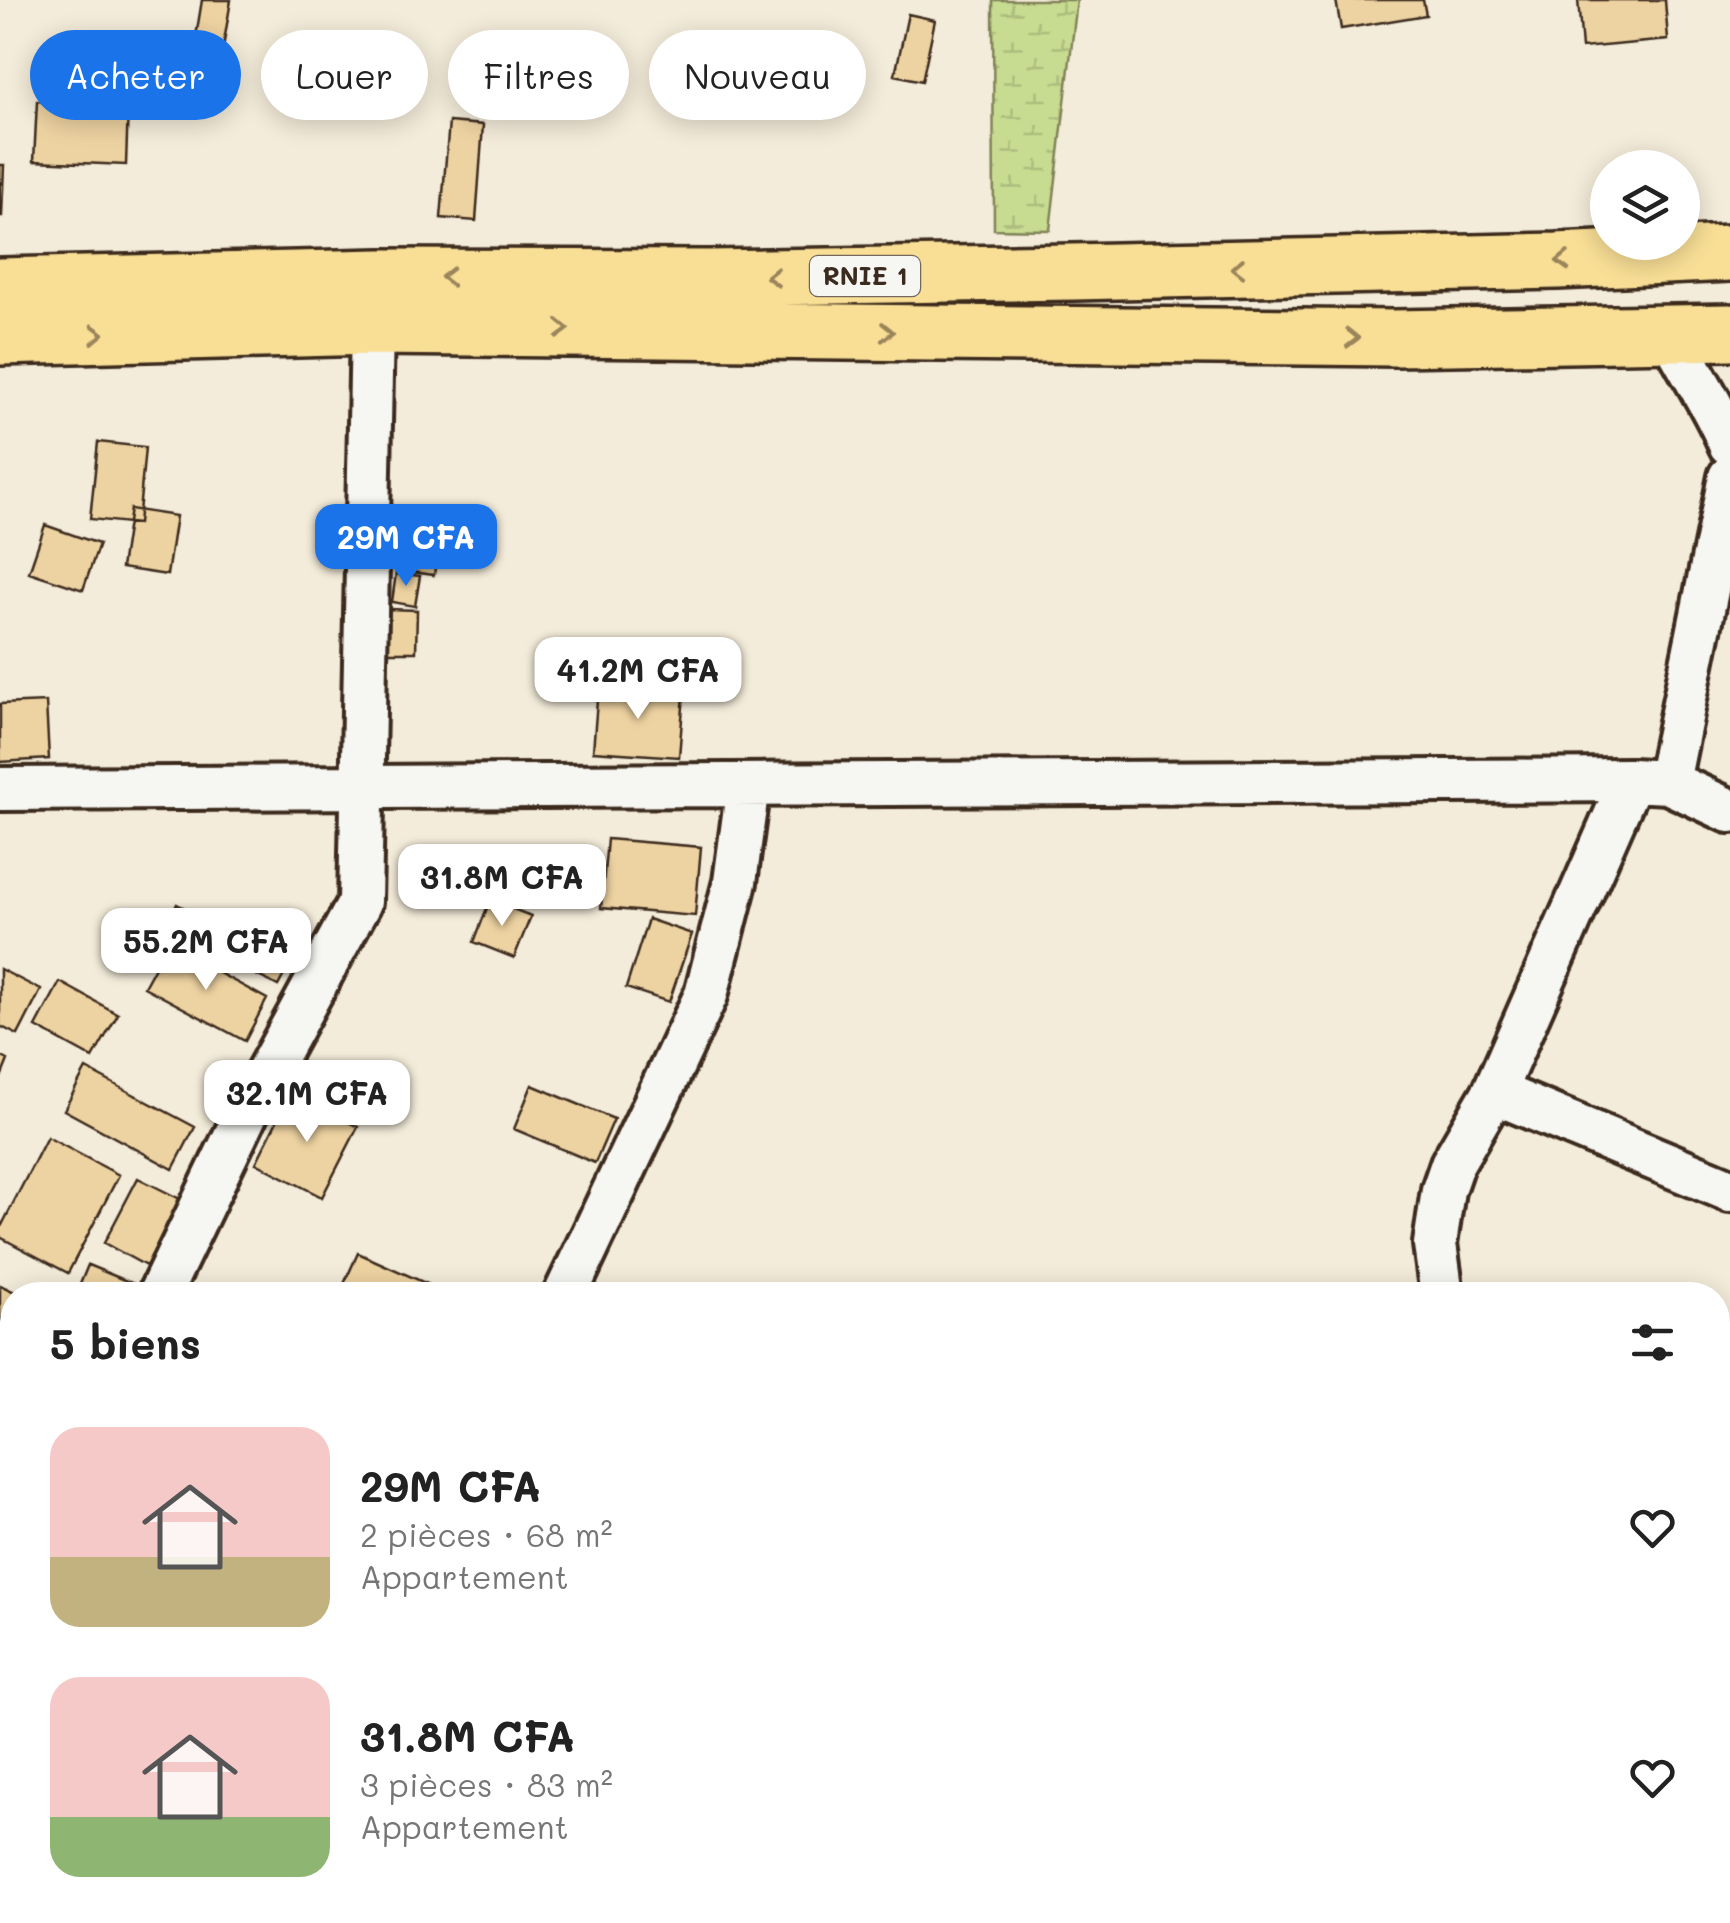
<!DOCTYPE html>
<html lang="fr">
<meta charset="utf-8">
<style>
:root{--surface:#fff;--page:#f6f6f6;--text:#222;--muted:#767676;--accent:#1a73e8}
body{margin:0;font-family:Mali,sans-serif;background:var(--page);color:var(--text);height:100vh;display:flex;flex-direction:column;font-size:38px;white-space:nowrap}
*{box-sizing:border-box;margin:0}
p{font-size:32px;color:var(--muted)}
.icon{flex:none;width:55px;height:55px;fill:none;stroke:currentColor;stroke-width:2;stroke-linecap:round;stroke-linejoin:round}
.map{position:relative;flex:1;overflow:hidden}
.panel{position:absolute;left:0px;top:1282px;width:1730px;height:642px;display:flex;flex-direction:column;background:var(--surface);border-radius:40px 40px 0 0;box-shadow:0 5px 25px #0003}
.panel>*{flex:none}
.banner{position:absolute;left:30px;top:30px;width:1000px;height:90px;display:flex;gap:20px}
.buttons{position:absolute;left:1590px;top:150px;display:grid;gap:20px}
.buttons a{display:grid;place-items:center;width:110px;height:110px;border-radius:50%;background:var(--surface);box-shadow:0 5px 25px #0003;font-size:50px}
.price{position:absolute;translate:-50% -85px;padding:0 22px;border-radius:20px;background:#fff;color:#222;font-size:32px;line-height:65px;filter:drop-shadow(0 2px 5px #0008)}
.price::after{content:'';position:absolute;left:50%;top:60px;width:30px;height:22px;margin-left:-15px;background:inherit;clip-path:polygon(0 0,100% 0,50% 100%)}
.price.selected{background:var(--accent);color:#fff}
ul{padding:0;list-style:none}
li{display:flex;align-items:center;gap:30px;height:250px;padding:0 50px}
li span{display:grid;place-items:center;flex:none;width:280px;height:200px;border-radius:30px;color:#555}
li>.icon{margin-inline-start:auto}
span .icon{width:120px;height:120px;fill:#fffc;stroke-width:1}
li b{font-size:42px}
h2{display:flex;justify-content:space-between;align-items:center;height:120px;padding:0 50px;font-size:42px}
.chip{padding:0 35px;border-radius:45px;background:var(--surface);box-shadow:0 5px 25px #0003;font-size:35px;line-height:90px}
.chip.selected{background:var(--accent);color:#fff}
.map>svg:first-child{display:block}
.wetland{fill:url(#wetland-marsh);stroke:#818358;stroke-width:2.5}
.building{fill:#eed3a2;stroke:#3b2a1e;stroke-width:2.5}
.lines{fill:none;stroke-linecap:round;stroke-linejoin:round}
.minor-casing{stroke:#3b2a1e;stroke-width:50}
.highway-casing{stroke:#3b2a1e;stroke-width:62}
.minor{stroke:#f6f6f2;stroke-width:42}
.highway{stroke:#f9df96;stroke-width:55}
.oneway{stroke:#9a845a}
.labels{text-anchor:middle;stroke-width:9;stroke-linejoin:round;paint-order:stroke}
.shield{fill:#f6f6f2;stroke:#73675e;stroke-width:2.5}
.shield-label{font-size:25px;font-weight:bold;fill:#3b2a1e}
</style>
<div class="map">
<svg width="1730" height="1923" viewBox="0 0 1730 1923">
<defs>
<pattern id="wetland-marsh" width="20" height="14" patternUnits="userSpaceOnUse" patternTransform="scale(2.5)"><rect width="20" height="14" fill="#c7dc91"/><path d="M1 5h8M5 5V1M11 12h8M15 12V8" fill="none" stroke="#acbd7d"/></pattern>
</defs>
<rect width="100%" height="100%" fill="#f4ecda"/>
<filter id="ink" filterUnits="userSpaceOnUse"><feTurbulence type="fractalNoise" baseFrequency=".01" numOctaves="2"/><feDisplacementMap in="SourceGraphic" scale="20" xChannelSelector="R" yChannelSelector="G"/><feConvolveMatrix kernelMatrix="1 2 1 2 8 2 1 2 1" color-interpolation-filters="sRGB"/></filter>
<g filter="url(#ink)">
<path class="wetland" d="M993 0H1077L1050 230 994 229Z"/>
<path class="building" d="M202 0H231L221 60 193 55Z
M1336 0H1423L1426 15 1341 29Z
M1578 0H1665L1668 40 1582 48Z
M908 14 935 20 922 81 895 75Z
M347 36 410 46 406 72 343 63Z
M37 101 128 105 126 165 34 161Z
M449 122 483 125 476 221 441 218Z
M0 165H4L2 216H0Z
M98 442 145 447 138 524 90 519Z
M130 509 176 516 167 575 121 568Z
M45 525 99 544 83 590 29 572Z
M402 535 439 540 434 575 397 570Z
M396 573 420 576 415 606 392 602Z
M388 609 417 610 416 652H386Z
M598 688 684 694 679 757 593 751Z
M46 702 49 759 0 762V704Z
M607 839 701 847 695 916 601 908Z
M490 900 531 916 514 958 474 942Z
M177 904 291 962 278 986 165 928Z
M648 919 692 934 669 1002 626 988Z
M167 945 267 999 245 1041 144 987Z
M0 969 41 990 18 1035 0 1026Z
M60 982 118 1014 93 1058 36 1027Z
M0 1056 8 1060 0 1080Z
M86 1069 195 1127 173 1169 64 1110Z
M532 1085 614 1119 595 1163 514 1129Z
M291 1093 358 1127 322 1197 256 1163Z
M47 1137 119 1175 68 1273 0 1237V1229Z
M138 1178 180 1199 146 1266 104 1243Z
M358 1253 452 1295H339Z
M88 1265 146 1289 143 1295 76 1294Z
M0 1285 15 1292 0 1323Z
M169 1912 227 1916V1923H171Z"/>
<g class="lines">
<g class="minor-casing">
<path id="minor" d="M1670 332C1689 370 1714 405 1730 444
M1668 782 1730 477
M0 789 1631 780 1668 782 1730 811
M1494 1092 1730 1190
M159 1295 254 1097 360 902 372 327
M565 1295 706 995 735 882 748 785
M1442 1295 1435 1244 1443 1190 1452 1164 1494 1092 1631 780
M0 1723 12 1722
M156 1912 158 1923
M472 1912 474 1923
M1656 1912 1664 1923
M1461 1923 1463 1912"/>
</g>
<g class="highway-casing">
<path id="highway" d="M0 286 381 277 709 278 1073 272 1557 261 1730 253
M0 337 372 327 1394 338 1730 332"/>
</g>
<use href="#minor" class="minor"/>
<use href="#highway" class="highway"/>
</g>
<defs><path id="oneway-chevron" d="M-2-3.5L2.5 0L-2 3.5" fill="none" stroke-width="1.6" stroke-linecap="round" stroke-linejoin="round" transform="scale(2.5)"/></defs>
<g class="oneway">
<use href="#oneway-chevron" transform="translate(1563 261) rotate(178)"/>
<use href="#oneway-chevron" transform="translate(1238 268) rotate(179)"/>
<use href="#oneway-chevron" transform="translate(448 277) rotate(-180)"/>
<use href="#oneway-chevron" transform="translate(773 277) rotate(179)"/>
<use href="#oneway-chevron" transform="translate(562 329) rotate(1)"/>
<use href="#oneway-chevron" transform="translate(887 332) rotate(1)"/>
<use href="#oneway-chevron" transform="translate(97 334) rotate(-2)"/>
<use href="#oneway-chevron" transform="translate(1352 338) rotate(1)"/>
</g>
</g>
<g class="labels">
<rect class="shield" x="810" y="256" width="110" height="40" rx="8"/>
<g class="shield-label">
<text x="865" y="285">RNIE 1</text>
</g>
</g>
</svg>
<div class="buttons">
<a><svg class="icon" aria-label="layers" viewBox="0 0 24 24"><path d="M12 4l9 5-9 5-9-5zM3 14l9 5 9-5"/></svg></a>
</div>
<b class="price selected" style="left:406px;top:589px">29M CFA</b>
<b class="price" style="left:638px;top:722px">41.2M CFA</b>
<b class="price" style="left:502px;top:929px">31.8M CFA</b>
<b class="price" style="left:206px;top:993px">55.2M CFA</b>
<b class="price" style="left:307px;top:1145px">32.1M CFA</b>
<div class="banner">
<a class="chip selected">Acheter</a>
<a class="chip">Louer</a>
<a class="chip">Filtres</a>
<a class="chip">Nouveau</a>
</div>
<section class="panel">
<h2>5 biens<svg class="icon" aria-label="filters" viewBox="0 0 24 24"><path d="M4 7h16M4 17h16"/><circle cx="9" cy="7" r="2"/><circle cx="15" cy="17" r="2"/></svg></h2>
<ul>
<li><span style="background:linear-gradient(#f6c9c9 65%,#c2b280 0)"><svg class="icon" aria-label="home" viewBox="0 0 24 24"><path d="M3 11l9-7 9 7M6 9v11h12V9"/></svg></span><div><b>29M CFA</b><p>2 pièces · 68 m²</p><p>Appartement</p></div><svg class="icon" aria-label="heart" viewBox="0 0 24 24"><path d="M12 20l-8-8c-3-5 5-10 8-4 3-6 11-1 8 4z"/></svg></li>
<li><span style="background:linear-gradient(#f6c9c9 70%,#8fb573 0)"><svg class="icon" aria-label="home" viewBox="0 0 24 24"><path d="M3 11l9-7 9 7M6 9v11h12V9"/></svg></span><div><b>31.8M CFA</b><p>3 pièces · 83 m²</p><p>Appartement</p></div><svg class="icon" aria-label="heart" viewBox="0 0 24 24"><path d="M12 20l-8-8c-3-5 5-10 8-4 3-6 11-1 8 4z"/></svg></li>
</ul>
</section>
</div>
